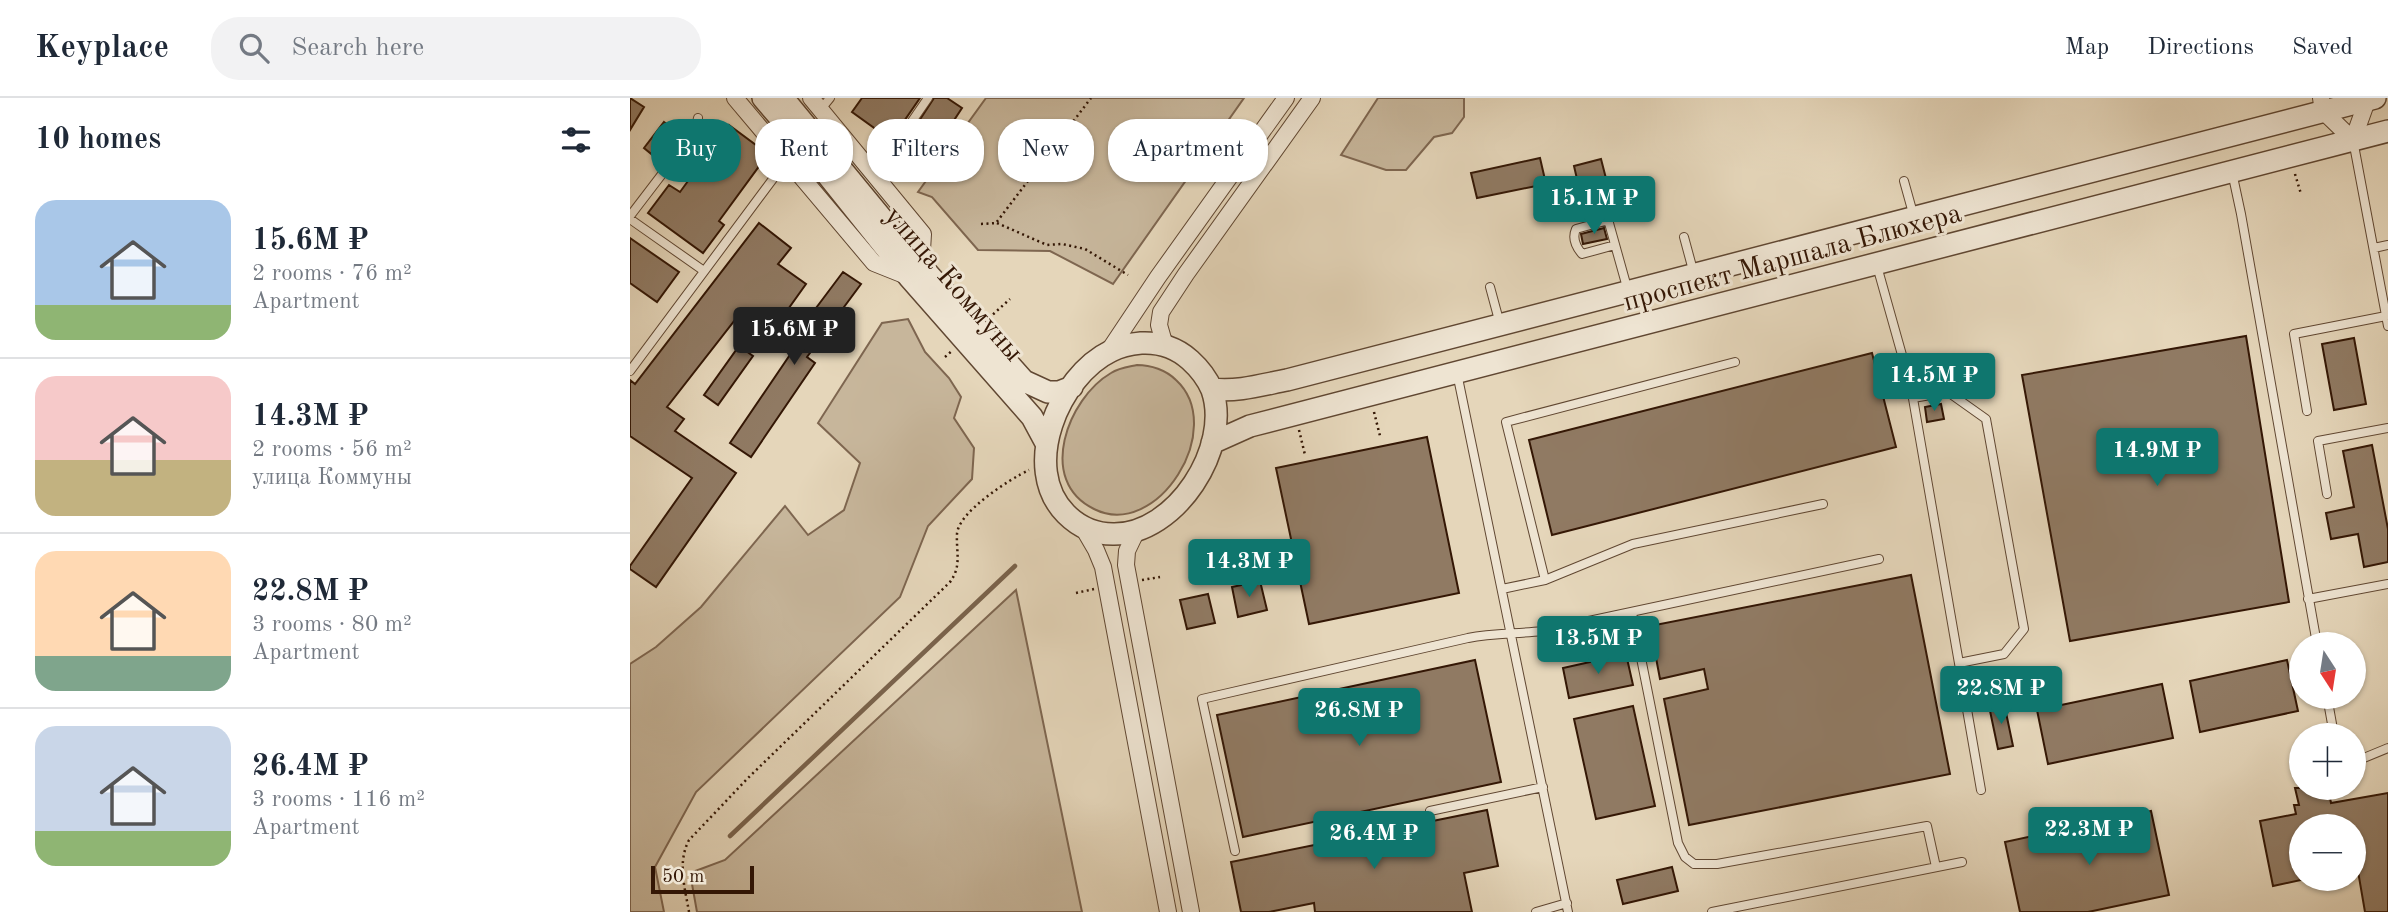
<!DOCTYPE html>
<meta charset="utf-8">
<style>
:root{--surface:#fff;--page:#f2f2f3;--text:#1f2937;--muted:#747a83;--line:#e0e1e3;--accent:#0f766e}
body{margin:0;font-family:"Old Standard TT",serif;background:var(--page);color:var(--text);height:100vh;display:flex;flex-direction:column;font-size:26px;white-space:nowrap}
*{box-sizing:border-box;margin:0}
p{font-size:23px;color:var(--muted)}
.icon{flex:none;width:38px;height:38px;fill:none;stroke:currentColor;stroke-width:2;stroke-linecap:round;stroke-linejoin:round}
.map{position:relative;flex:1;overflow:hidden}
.side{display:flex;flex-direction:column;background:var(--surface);width:630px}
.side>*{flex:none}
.banner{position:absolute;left:21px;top:21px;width:665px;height:63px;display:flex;gap:14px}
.needle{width:46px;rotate:168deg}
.buttons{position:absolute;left:1659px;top:534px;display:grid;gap:14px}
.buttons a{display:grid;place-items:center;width:77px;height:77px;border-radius:50%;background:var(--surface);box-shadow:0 2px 5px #0004;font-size:35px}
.scale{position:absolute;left:21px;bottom:18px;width:103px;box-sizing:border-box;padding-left:7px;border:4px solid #341705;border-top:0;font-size:19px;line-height:24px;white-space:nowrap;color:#341705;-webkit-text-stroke:5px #eee4d2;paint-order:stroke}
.price{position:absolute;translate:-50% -60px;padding:0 16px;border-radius:7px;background:var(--accent);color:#fff;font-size:23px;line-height:46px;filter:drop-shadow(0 2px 4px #0008)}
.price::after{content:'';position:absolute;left:50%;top:42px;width:21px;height:16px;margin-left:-10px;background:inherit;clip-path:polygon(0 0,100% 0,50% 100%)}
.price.selected{background:#222;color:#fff}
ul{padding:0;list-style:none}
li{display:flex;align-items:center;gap:21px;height:175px;padding:0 35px}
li+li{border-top:2px solid var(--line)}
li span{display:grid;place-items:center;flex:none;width:196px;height:140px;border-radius:21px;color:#555}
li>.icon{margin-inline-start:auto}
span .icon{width:84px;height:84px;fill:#fffc;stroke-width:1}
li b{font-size:30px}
h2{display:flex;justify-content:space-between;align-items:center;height:84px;padding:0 35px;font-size:30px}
.tag{padding:0 24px;border-radius:28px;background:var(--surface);box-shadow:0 2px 5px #0004;font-size:24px;line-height:63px}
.tag.selected{background:var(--accent);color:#fff}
header{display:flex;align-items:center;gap:42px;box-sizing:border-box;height:98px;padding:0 35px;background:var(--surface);border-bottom:2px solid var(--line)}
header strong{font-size:33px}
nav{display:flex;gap:38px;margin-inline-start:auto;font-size:24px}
.search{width:490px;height:63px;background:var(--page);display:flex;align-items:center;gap:18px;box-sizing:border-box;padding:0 24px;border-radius:28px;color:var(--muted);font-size:26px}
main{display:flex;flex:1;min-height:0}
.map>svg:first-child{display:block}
.green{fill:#c7b69b;stroke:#7e6650;stroke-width:2}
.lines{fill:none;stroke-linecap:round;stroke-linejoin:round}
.stream{stroke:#7a634c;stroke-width:4.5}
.building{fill:#907a63;stroke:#341705;stroke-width:2}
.service-casing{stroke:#604732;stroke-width:10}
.minor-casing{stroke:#604732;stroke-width:18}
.tertiary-casing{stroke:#604732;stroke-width:24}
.path{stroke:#341705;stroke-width:2.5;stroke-dasharray:2 3.5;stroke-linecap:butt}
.service{stroke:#eee4d2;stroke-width:8}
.minor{stroke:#eee4d2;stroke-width:16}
.tertiary{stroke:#eee4d2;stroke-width:21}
.labels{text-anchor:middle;stroke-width:6;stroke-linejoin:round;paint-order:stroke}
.street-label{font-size:28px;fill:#341705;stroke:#eee4d2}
</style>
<header>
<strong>Keyplace</strong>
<div class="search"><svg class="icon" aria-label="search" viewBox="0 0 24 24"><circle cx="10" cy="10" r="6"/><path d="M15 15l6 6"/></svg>Search here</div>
<nav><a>Map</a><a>Directions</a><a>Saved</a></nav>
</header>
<main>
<section class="side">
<h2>10 homes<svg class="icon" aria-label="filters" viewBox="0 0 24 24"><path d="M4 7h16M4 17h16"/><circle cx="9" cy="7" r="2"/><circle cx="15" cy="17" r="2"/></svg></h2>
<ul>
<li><span style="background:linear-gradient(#a9c7e8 75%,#8fb573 0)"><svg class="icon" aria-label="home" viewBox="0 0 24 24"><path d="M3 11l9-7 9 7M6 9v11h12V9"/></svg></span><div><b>15.6M ₽</b><p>2 rooms · 76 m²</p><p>Apartment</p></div></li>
<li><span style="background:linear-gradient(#f6c9c9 60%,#c2b280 0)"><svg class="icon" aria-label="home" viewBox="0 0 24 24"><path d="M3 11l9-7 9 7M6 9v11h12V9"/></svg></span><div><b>14.3M ₽</b><p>2 rooms · 56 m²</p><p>улица Коммуны</p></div></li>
<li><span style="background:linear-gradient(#ffd9b3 75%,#7fa58c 0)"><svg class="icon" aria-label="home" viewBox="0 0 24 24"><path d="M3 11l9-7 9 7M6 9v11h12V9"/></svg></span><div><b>22.8M ₽</b><p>3 rooms · 80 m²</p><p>Apartment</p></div></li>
<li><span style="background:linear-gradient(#c9d6e8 75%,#8fb573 0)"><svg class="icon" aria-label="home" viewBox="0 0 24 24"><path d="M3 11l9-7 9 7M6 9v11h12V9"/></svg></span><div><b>26.4M ₽</b><p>3 rooms · 116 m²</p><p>Apartment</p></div></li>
</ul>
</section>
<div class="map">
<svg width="1758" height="814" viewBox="0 0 1758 814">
<rect width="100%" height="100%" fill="#e5d6ba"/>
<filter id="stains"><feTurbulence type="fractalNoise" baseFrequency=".00286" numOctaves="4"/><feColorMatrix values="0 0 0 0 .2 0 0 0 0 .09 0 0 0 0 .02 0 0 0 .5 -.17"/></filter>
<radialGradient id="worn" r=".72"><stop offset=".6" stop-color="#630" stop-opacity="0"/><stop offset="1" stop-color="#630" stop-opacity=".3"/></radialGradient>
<path class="green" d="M356 0H614L483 186 420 153 348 152 302 99 288 94Z
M748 0H834V19L822 35 804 39 776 72H756L711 57Z
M278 221 295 254 319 280 331 299 324 320 344 350 342 381 298 428 270 499 66 694 25 769 34 814H0V566L26 549 71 509 155 408 178 437 214 412 230 365 188 325 252 225Z
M507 267C521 267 536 272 546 282 598 330 527 443 464 411 406 383 438 300 481 275 489 270 498 269 507 267Z
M386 492 452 814H67L60 775 95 762Z"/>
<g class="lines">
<path class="stream" d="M100 738 385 468"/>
</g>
<path class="building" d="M0 0 14 9 0 32Z
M232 0H290L261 42 222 14Z
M304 0H317L332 10 298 62 274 46Z
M34 24 45 32 25 59 14 50Z
M99 27 138 56 89 123 94 127 73 155 18 115 39 87 50 94Z
M910 60 916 86 847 100 841 75Z
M971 61 981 100 953 107 944 68Z
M129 125 161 150 148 166 176 186 141 235 112 213 37 309 54 321 45 333 106 375 26 489 0 471V468L62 380 0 338V282L5 286Z
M974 130 977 141 953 146 951 136Z
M0 140 49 174 27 204 0 185Z
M213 174 231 186 177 259 185 265 121 359 100 345 170 242 165 238Z
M1616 238 1659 504 1440 543 1392 277Z
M1724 240 1736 306 1704 312 1692 246Z
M109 248 123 258 88 307 74 297Z
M1242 255 1266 349 922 437 899 342Z
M1311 306 1314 321 1297 324 1295 309Z
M797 339 829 495 679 526 646 370Z
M1742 347 1758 431V464L1734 469 1728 436 1701 441 1696 415 1724 409 1713 353Z
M1281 477 1320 676 1059 727 1034 601 1078 591 1074 571 1030 581 1020 528Z
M630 483 637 512 608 519 602 489Z
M578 496 585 525 557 531 550 502Z
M996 556 1003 587 939 600 933 570Z
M845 562 871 684 613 739 587 617Z
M1657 562 1668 613 1570 634 1560 583Z
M1532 586 1543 640 1418 666 1407 612Z
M1374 605 1383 648 1368 651 1359 608Z
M1003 608 1025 708 966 721 944 621Z
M1665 690H1698L1701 705 1758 695V814H1735L1724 750V728H1671V782L1643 788 1630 723 1666 716 1664 707H1669Z
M857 712 868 768 834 775 842 814H685L684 805 639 814H611L601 764Z
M1521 713 1539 797 1458 814H1390L1375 744Z
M1042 769 1048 793 993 806 987 782Z"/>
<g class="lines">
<g class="service-casing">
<path id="service" d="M191 11 200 0
M1723 42 1758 228
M1602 74 1611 116 1687 546
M245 77 298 0
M1274 83 1284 119
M0 118 65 33 68 20
M0 121 74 173
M1054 139 1064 176
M985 147 952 156C946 149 942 140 946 131L975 123 979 125 998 193
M1744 150 1758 147
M1247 168 1281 289 1351 692
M860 189 870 226
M0 273 157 62
M827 275 938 814
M1283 300 1318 294 1356 321 1394 531 1374 556 1329 565
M1677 313 1664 236 1756 218
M1697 396 1688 343 1758 330
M915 482 876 324 1105 264
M872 491 915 482 1003 446 1193 406
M1678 501 1758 486
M1002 515 1048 745 1055 759 1064 766H1087L1297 728 1306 769
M1697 598 1704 637
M1724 664 1758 650
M800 713 913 689
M605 753 572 601 838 540C863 535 887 536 912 533L1249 461
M906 814 937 805
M1082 814 1332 764"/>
</g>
<g class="minor-casing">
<path id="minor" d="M105 0 244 165 279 179
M181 0 293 136 291 168
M1691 0 1693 13 1723 42 1738 0
M535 248 529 227 531 214 556 176 682 0
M478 254 528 179 656 0
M452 428 466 452 473 469 538 814
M507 432 497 453 496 467 561 814"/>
</g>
<g class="tertiary-casing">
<path id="tertiary" d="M133 0 171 44 279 179 402 319 416 345
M153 0 291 168 394 283 418 294H429L442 289
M511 245C529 244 547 250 560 262 570 271 577 280 582 292 602 349 546 437 483 436 465 436 449 429 436 416 390 370 429 278 481 253 490 248 501 246 511 245Z
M582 291C608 294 631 287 657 282L1745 0
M582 345 620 328 1758 33"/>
</g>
<path class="path" d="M1665 76 1671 96
M367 125 417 147 432 146 455 151 498 177
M351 126 366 125 461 0
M359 220 380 201
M315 259 323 252
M744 314 750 338
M669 332 675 357
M512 482 530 479
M446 495 464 491
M59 814C55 790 47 765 59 742L118 680 320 484C332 468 326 454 327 436 328 414 380 381 399 372"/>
<use href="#service" class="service"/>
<use href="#minor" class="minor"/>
<use href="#tertiary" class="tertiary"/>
</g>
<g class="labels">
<g class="street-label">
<text transform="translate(1162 158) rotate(-15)" y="10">проспект Маршала Блюхера</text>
<text transform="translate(325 185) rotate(49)" y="10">улица Коммуны</text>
</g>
</g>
<rect width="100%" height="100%" filter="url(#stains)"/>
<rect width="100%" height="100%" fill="url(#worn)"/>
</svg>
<div class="buttons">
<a><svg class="needle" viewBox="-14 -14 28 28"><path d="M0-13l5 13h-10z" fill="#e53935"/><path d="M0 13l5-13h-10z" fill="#747a83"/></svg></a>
<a>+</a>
<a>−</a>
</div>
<div class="scale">50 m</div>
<b class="price" style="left:964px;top:138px">15.1M ₽</b>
<b class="price selected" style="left:164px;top:269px">15.6M ₽</b>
<b class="price" style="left:1304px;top:315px">14.5M ₽</b>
<b class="price" style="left:1527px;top:390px">14.9M ₽</b>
<b class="price" style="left:619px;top:501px">14.3M ₽</b>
<b class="price" style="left:968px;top:578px">13.5M ₽</b>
<b class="price" style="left:1371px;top:628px">22.8M ₽</b>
<b class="price" style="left:729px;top:650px">26.8M ₽</b>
<b class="price" style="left:1459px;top:769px">22.3M ₽</b>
<b class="price" style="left:744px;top:773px">26.4M ₽</b>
<div class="banner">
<a class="tag selected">Buy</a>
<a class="tag">Rent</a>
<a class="tag">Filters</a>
<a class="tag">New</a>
<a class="tag">Apartment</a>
</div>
</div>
</main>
